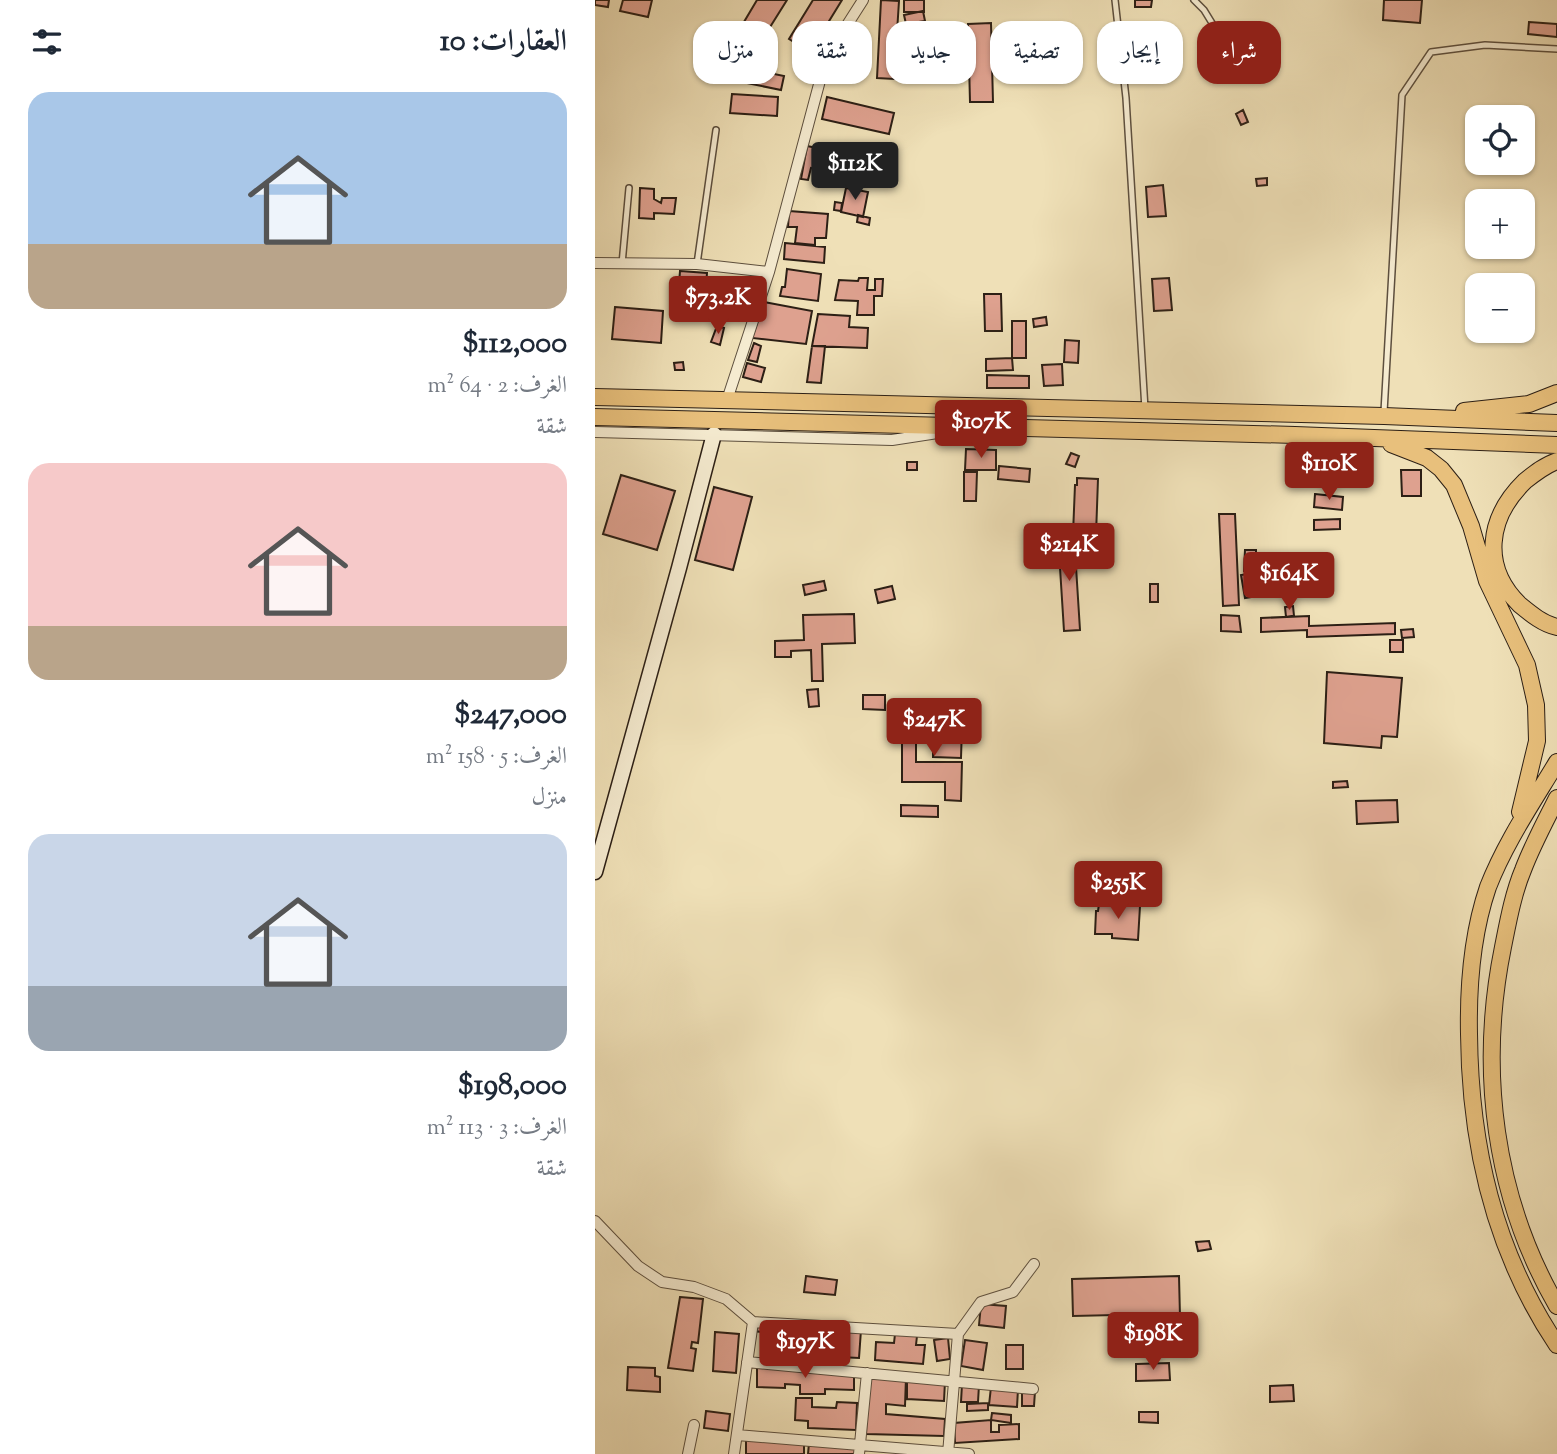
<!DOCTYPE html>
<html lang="ar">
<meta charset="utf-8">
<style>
:root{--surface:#fff;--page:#f6f6f7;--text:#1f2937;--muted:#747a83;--accent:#8f2418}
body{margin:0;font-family:"Sorts Mill Goudy",Amiri,serif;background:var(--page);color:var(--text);direction:rtl;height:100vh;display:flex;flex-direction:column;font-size:26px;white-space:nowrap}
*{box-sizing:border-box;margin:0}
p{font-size:23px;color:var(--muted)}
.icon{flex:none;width:38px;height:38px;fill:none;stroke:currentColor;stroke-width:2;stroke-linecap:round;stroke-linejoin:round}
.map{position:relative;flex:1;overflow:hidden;direction:ltr}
.drawer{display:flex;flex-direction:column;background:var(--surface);width:595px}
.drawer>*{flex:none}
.top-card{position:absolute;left:21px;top:21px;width:665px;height:63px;direction:rtl;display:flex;gap:14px}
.fabs{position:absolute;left:870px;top:105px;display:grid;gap:14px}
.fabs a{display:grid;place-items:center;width:70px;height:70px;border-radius:14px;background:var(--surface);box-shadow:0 2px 5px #0004;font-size:35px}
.price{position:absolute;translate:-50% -60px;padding:0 16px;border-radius:7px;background:var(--accent);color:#fff;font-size:23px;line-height:46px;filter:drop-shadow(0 2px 4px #0008)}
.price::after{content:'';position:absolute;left:50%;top:42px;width:21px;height:16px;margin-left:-10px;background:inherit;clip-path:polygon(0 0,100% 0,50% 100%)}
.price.selected{background:#222;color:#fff}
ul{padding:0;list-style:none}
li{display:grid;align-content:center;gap:14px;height:371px;padding:0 28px}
li span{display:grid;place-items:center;height:217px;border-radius:21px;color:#555}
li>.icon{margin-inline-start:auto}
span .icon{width:126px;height:126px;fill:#fffc;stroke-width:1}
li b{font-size:30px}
h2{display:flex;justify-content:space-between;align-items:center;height:84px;padding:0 28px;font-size:30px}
.chip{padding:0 24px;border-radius:21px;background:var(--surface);box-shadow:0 2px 5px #0004;font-size:24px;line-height:63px}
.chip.selected{background:var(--accent);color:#fff}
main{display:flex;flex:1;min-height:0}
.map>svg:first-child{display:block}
.building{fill:#dea18f;stroke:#2c1f15;stroke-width:2}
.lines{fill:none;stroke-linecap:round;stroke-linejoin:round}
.service-casing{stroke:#5d4f3e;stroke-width:8}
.minor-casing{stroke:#5d4f3e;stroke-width:12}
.secondary-casing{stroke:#2c1f15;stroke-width:17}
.trunk-casing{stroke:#2c1f15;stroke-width:18}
.service{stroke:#f5ebd0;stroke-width:5}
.minor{stroke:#f5ebd0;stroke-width:10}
.secondary{stroke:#f5ebd0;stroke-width:14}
.trunk{stroke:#e8c07c;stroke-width:16}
</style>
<main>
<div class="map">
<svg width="962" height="1454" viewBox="0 0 962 1454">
<rect width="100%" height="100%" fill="#efe0b7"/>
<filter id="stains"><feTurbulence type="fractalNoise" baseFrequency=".00286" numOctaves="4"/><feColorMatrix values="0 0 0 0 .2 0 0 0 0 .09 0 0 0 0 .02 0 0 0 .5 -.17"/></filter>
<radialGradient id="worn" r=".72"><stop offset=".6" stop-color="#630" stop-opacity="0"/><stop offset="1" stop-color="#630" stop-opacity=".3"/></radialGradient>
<path class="building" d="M0 0H14L13 7 0 5Z
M28 0H57L53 17 25 11Z
M162 0H192L167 40 146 27Z
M218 0H247L215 52 194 39Z
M286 0 304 1 299 79 282 78Z
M309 0H329V12H309Z
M540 0H557L556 7H540Z
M789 0H827L825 23 788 20Z
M328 11 330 21 311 24 309 15Z
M934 22 962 24V37L933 34Z
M396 23 398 102H375L373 24Z
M248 46 258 49 256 55 246 52Z
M140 66 189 76 186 90 137 80Z
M137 94 183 97 182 116 135 113Z
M232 97 299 113 294 134 227 119Z
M648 110 653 122 646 125 641 114Z
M212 146 297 163 293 183 216 168 213 180 206 179Z
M672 178V185L662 186 661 179Z
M568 185 571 216 553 217 551 187Z
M45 188 59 189V199L66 203 67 198H81L79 214 59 213V219L44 218Z
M251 188 273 192 268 217 246 212Z
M240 202 247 203 246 211 239 210Z
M194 211 233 214 231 238H220V245L200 243 202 227H193Z
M263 215 275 218 274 225 262 222Z
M190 243 230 247 229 263 189 259Z
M192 269 226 274 223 301 185 296 187 287H190Z
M85 271 112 273 109 312 82 309Z
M131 278H138L139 290H123L122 283H131Z
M264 278H273L272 290H280V279H288L287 296H279V315H262L263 301 240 300 244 280 263 281Z
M574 278 577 310 559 311 557 279Z
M389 294H406L407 331H390Z
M169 302 217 311 211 344 157 338Z
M20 307 68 311 66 343 17 339Z
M223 314 255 316 254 327 273 328 272 348 217 346Z
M451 317 452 325 439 327 438 319Z
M417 321H431V358H417Z
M122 326 129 328 125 345 116 342Z
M470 340 484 341 483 363 469 362Z
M159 343 166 346 162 362 153 360Z
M217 346H230L226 383 212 382Z
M417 358 418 370 391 371V359Z
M88 362 89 370H80L79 363Z
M152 363 170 368 166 382 148 377Z
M467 364 468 385 449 386 447 365Z
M392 375 434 376V388H392Z
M371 449 401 450V470H370Z
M476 453 484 456 480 467 471 464Z
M312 462H322V470H312Z
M404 466 435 469 434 482 403 479Z
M806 470H826V496H807Z
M369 472H382L381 501H369Z
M26 475 80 491 62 550 8 534Z
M482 478 503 479 501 535 478 534 480 485H482Z
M119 487 157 497 138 570 100 560Z
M720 494 748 497 747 510 719 507Z
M624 514H640L644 605 628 606Z
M745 519V529L719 530V520Z
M479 535 485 630 469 631 463 536Z
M650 550H661V572L649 571Z
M660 573 663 596 650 598 646 575Z
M229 581 231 590 210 595 208 585Z
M555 584H563V602H555Z
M297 586 300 599 283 603 280 590Z
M698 606 699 616 691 617 690 607Z
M259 614 260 643 227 644 228 681H217L216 650 196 651V657H180V641L209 640 208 615Z
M626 615 644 616 646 632 626 631Z
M714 616V626L800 623V634L712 637V630L666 632V618Z
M818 629 819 637 807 638 806 630Z
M795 640H808V652H795Z
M732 672 807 678 802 737 787 736 786 748 729 743Z
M223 689 224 706 214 707 212 690Z
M268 695H290V710L268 709Z
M307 727H367L366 758 338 757V741H321V762H367L366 801 350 800V782H307Z
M752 781 753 787 738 788V782Z
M802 800 803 822 762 824 761 801Z
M306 805 343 806V817L306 816Z
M504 904 545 906 543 940 517 938V934H500L501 911H503Z
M614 1241 616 1249 603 1251 601 1242Z
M211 1276 242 1280 240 1295 209 1292Z
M584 1276 585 1317H575V1327H565L564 1314 478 1316 477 1279Z
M85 1297 108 1299 103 1343 97 1342 96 1348 101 1349 98 1371 73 1368Z
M386 1304 411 1306 409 1328 384 1325Z
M159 1322 195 1325 193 1352 166 1350 167 1332 158 1331Z
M196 1325 206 1326 205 1335 220 1336 221 1328 266 1330 264 1358 204 1355 205 1347H196Z
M120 1332 144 1334 141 1373 118 1371Z
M300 1334 322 1336 321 1345H330L328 1364 280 1360 281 1342 299 1343Z
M353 1338 355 1359 342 1361 339 1340Z
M370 1340 392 1343 388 1370 366 1366Z
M411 1345H428V1369H411Z
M574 1363 575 1380 541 1381V1364Z
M33 1367 60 1368V1376L65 1377V1392L32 1390Z
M162 1367 259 1373V1390L230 1389V1394H205V1385L190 1384V1388L162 1387Z
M272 1376 311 1377 310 1406 291 1404V1414L350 1419 349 1436 271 1434Z
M312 1379 350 1381 349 1401 312 1399Z
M367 1384 384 1385 383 1402H366Z
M698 1385 699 1401 675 1402V1386Z
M396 1387 423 1389 422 1407 394 1405Z
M427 1390 440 1391 439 1406H427Z
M201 1398H217V1407L241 1408 242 1402 262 1403 261 1430 213 1428V1421L200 1420Z
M393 1403V1410L372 1411V1404Z
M111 1411 135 1414 133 1431 109 1428Z
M544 1412H563V1423L544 1422Z
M397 1413 416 1415V1423L396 1420Z
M396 1420V1432H404V1425L424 1424V1439L360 1443 359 1423Z
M209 1438V1454H151V1440Z
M214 1443 262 1446 261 1454H213Z"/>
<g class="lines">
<g class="service-casing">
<path id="service" d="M520 0 531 98 550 409
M599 0 609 10 628 41
M27 264 34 188
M102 264 121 130
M789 412 807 95 836 52 890 45 962 49"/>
</g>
<g class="minor-casing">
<path id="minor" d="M0 263 102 264 174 272
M132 400 174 272 231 58 268 0
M0 432 297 440 349 432
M0 1221 43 1266 67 1282 99 1287 131 1299 158 1322
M152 1362 438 1389
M142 1435 374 1454
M93 1454 99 1425
M139 1454 158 1322 363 1334
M264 1454 272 1373
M353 1454 363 1334 386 1302 418 1292 439 1264"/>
</g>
<g class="secondary-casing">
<path id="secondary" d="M0 872 84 568 119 434"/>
</g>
<g class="trunk-casing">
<path id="trunk" d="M0 397 789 416 962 423
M869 411 934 404 962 393
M0 417 700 435 962 445
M796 444 832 458 846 469 859 485 876 526 892 581 932 665 941 705 942 741 925 812
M962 461C950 465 940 473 930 481 892 518 886 567 925 605 936 614 948 624 962 627
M962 762C938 802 910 843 893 887 877 934 873 984 874 1034 875 1146 899 1251 962 1345
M962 798C950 822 937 846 928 870 918 894 913 922 908 947 883 1070 899 1197 962 1306"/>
</g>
<use href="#service" class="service"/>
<use href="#minor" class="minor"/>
<use href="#secondary" class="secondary"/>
<use href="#trunk" class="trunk"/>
</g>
<rect width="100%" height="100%" filter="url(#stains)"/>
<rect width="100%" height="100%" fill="url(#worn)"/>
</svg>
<div class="fabs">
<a><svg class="icon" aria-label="locate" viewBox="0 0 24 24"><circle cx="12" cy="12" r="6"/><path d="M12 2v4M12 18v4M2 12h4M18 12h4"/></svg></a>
<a>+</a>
<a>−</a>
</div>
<b class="price selected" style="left:260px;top:202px">$112K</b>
<b class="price" style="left:123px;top:336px">$73.2K</b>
<b class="price" style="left:386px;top:460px">$107K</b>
<b class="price" style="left:734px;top:502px">$110K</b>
<b class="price" style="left:474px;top:583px">$214K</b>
<b class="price" style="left:694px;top:612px">$164K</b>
<b class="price" style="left:339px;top:758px">$247K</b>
<b class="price" style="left:523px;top:921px">$255K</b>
<b class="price" style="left:558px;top:1372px">$198K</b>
<b class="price" style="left:210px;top:1380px">$197K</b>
<div class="top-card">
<a class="chip selected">شراء</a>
<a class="chip">إيجار</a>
<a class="chip">تصفية</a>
<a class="chip">جديد</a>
<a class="chip">شقة</a>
<a class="chip">منزل</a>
</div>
</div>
<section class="drawer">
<h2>العقارات: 10<svg class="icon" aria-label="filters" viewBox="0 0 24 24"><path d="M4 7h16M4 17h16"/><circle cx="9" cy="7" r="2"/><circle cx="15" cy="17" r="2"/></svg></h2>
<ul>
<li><span style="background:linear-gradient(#a9c7e8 70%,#b9a48a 0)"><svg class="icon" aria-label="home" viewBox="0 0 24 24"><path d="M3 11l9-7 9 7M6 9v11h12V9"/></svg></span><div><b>$112,000</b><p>الغرف: 2 · 64 m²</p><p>شقة</p></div></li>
<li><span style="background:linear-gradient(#f6c9c9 75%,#b9a48a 0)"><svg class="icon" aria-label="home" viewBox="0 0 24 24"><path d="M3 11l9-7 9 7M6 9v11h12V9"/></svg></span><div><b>$247,000</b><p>الغرف: 5 · 158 m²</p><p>منزل</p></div></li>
<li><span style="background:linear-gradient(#c9d6e8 70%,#9aa5b1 0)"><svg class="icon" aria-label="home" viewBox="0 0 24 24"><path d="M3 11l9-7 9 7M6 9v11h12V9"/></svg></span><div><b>$198,000</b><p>الغرف: 3 · 113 m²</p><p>شقة</p></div></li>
</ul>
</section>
</main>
